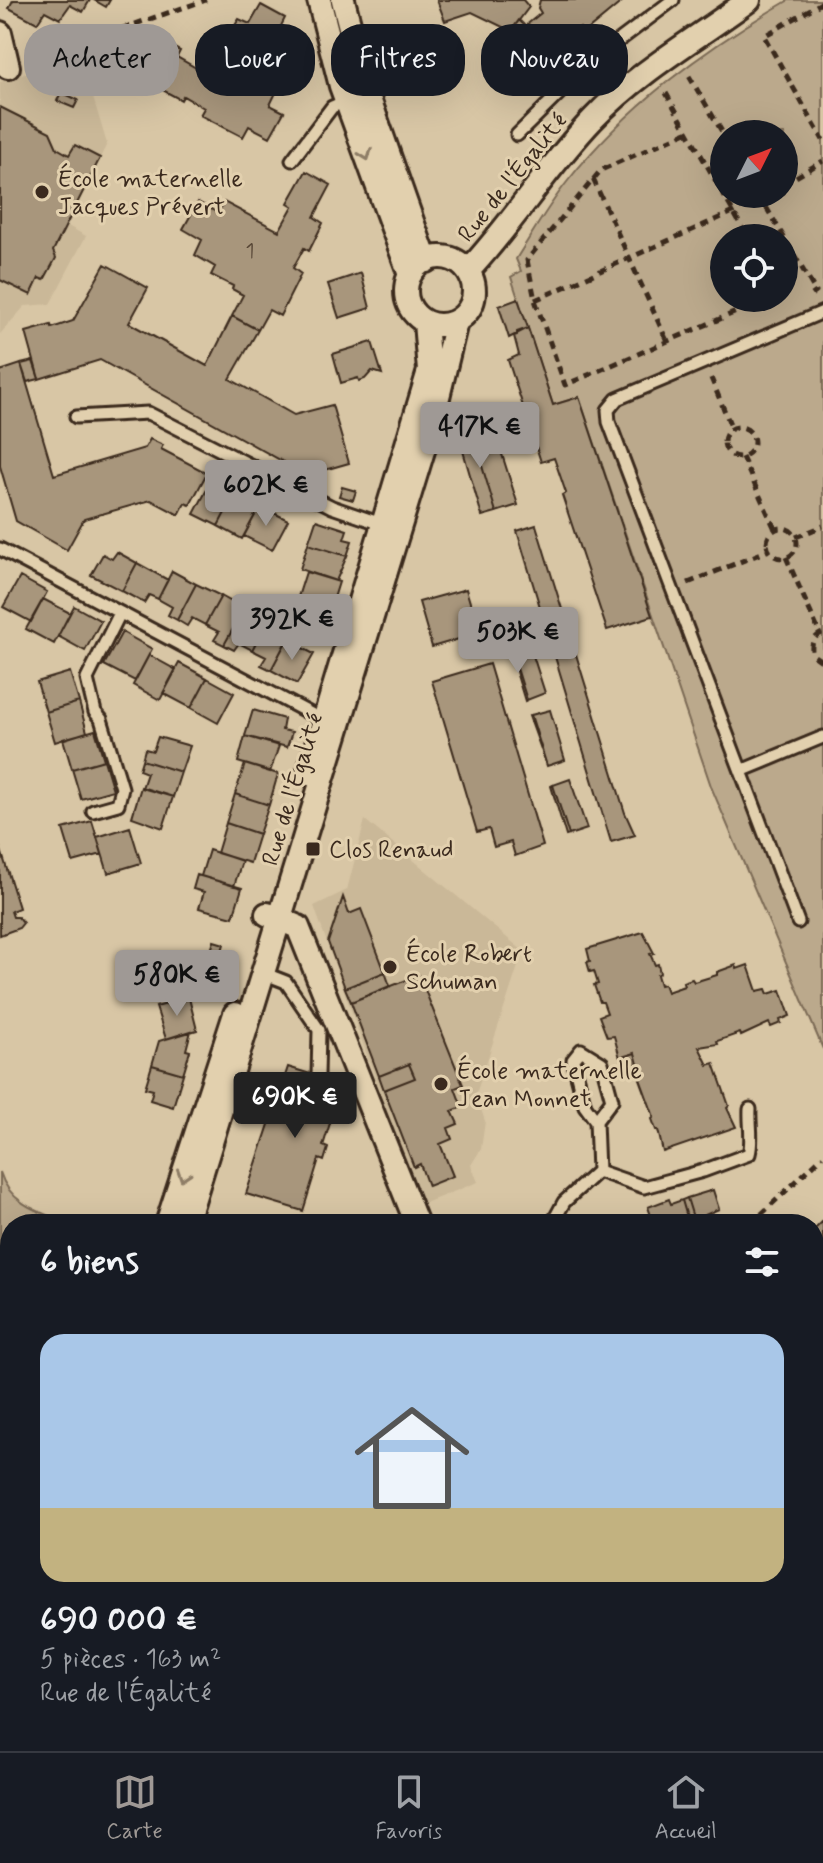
<!DOCTYPE html>
<html lang="fr">
<meta charset="utf-8">
<style>
:root{--surface:#171b24;--page:#242831;--text:#f1f3f6;--muted:#9ea1a6;--line:#363941;--accent:#9f9995}
body{margin:0;font-family:Mynerve,sans-serif;background:var(--page);color:var(--text);height:100vh;display:flex;flex-direction:column;font-size:30px;white-space:nowrap}
*{box-sizing:border-box;margin:0}
p{font-size:26px;color:var(--muted)}
.icon{flex:none;width:44px;height:44px;fill:none;stroke:currentColor;stroke-width:2;stroke-linecap:round;stroke-linejoin:round}
.map{position:relative;flex:1;overflow:hidden}
.panel{position:absolute;left:0px;top:1214px;width:824px;height:538px;display:flex;flex-direction:column;background:var(--surface);border-radius:32px 32px 0 0;box-shadow:0 8px 32px #0002}
.panel>*{flex:none}
.guide{position:absolute;left:24px;top:24px;width:776px;height:72px;display:flex;gap:16px}
.needle{width:52px;rotate:48deg}
.controls{position:absolute;left:710px;top:120px;display:grid;gap:16px}
.controls a{display:grid;place-items:center;width:88px;height:88px;border-radius:50%;background:var(--surface);box-shadow:0 8px 32px #0002;font-size:40px}
.price{position:absolute;translate:-50% -68px;padding:0 18px;border-radius:8px;background:var(--accent);color:#111;font-size:26px;line-height:52px;filter:drop-shadow(0 2px 4px #0008)}
.price::after{content:'';position:absolute;left:50%;top:48px;width:24px;height:18px;margin-left:-12px;background:inherit;clip-path:polygon(0 0,100% 0,50% 100%)}
.price.active{background:#222;color:#fff}
ul{padding:0;list-style:none}
li{display:grid;align-content:center;gap:16px;height:424px;padding:0 40px}
li+li{border-top:2px solid var(--line)}
li span{display:grid;place-items:center;height:248px;border-radius:24px;color:#555}
li>.icon{margin-inline-start:auto}
span .icon{width:144px;height:144px;fill:#fffc;stroke-width:1}
li b{font-size:34px}
h2{display:flex;justify-content:space-between;align-items:center;height:96px;padding:0 40px;font-size:34px}
.tag{padding:0 28px;border-radius:32px;background:var(--surface);box-shadow:0 8px 32px #0002;font-size:28px;line-height:72px}
.tag.active{background:var(--accent);color:#111}
.tabs{display:flex;justify-content:space-around;align-items:center;height:112px;border-top:2px solid var(--line);background:var(--surface);font-size:22px;color:var(--muted)}
.tabs a{display:grid;justify-items:center;gap:4px}
.tabs .active{color:var(--accent)}
.map>svg:first-child{display:block}
.built{fill:#cab898}
.green{fill:#bba98c;stroke:#7b6a55;stroke-width:2;fill-rule:evenodd}
.building{fill:#a8967b;stroke:#3b2a1e;stroke-width:2}
.lines{fill:none;stroke-linecap:round;stroke-linejoin:round}
.lane-casing{stroke:#3b2a1e;stroke-width:17}
.street-casing{stroke:#3b2a1e;stroke-width:28}
.primary-casing{stroke:#3b2a1e;stroke-width:40}
.path{stroke:#3b2a1e;stroke-width:5;stroke-dasharray:8 6;stroke-linecap:butt}
.lane{stroke:#e2d0ae;stroke-width:11}
.street{stroke:#e2d0ae;stroke-width:22}
.primary{stroke:#e2d0ae;stroke-width:34}
.oneway{stroke:#8e7d66}
.poi-dot{fill:#3b2a1e;stroke:#e2d0ae;stroke-width:3}
.labels{text-anchor:middle;stroke-width:6;stroke-linejoin:round;paint-order:stroke}
.number-label{font-size:20px;fill:#564535}
.street-label{font-size:24px;fill:#3b2a1e;stroke:#e2d0ae}
.poi-label{font-size:24px;fill:#3b2a1e;stroke:#e2d0ae;text-anchor:start}
</style>
<div class="map">
<svg width="823" height="1751" viewBox="0 0 823 1751">
<rect width="100%" height="100%" fill="#d8c6a5"/>
<filter id="ink" filterUnits="userSpaceOnUse"><feTurbulence type="fractalNoise" baseFrequency=".0125" numOctaves="2"/><feDisplacementMap in="SourceGraphic" scale="16" xChannelSelector="R" yChannelSelector="G"/><feConvolveMatrix kernelMatrix="1 2 1 2 8 2 1 2 1" color-interpolation-filters="sRGB"/></filter>
<g filter="url(#ink)">
<path class="built" d="M80 54 107 144 66 225 86 236 50 304 25 306 0 334V82Z
M365 820 523 951 476 1094 485 1121 481 1149 471 1165 478 1182 420 1205 314 906 347 890Z"/>
<path class="green" d="M789 0H823V1049L712 789 579 397 553 405 511 277 521 271 516 259C532 234 548 206 567 182 626 106 706 48 789 0ZM724 134H784V194H724ZM724 238H784V298H724Z
M0 1172C10 1205 40 1212 70 1224H10V1329L0 1326Z"/>
<path class="building" d="M13 0H90L83 12 70 5 60 19 45 11 37 23 9 8Z
M94 0H110L106 7Z
M437 0H523L529 7 511 31 472 12 445 21Z
M540 0H624L584 33 580 28 566 41 572 48 534 79 520 61 522 59 518 55 516 57 503 42 519 20 525 26 541 13 538 8Z
M261 5 285 18 275 38 290 46 278 68 286 72 270 105 284 112 270 137 249 126 243 137 200 115 204 108 183 96 181 100 159 88 165 78 144 67 158 40 180 51 177 57 205 73 239 19 250 24Z
M61 92 78 100 74 108 57 101Z
M0 107 50 132 57 148 69 155 75 145 100 158 53 251 56 258 44 280 39 278 31 295 0 280Z
M306 171 331 185 314 217 323 223 309 251 304 248 293 268 301 274 280 316 269 310 258 330 232 316 243 295 232 289 233 286 211 275 215 267 195 255 202 240 183 229 198 202 218 213 224 202 279 231 293 206 288 203Z
M105 264 148 288 129 323 207 366 232 316 258 330 230 379 294 415 332 405 349 463 314 473 315 478 303 483 298 470 100 360 39 379 26 332 51 325 52 328 73 321Z
M361 273 370 308 339 318 328 284Z
M518 299 528 328 509 338 499 306Z
M528 328 553 405 579 397 652 616 607 630 562 495 566 493 554 458 541 462 508 360 519 355 514 336 517 335V332Z
M372 342 382 374 372 371 365 379 359 381 358 378 341 383 333 354Z
M33 361 39 379 27 382 21 364Z
M21 364 54 475 145 448 150 439 163 445 161 449 207 473 190 505 185 503 179 515 151 500 84 519 67 550 16 521 0 466V371Z
M495 434 500 448 479 456 496 512 482 516 461 444Z
M500 448 518 505 496 512 479 456Z
M212 480 225 488 226 485 237 490 218 526 194 514Z
M342 487 356 491 353 500 339 496Z
M237 490 260 506 242 539 218 526Z
M260 506 288 520 272 550 244 536Z
M316 520 347 530 344 539 352 541 347 556 308 544Z
M536 525 625 813 635 835 611 842 517 531Z
M308 544 347 556 336 581 300 569Z
M117 552 137 563 122 591 91 575 103 554 112 559Z
M137 563 168 580 158 599 149 595 144 603 122 591Z
M172 571 196 584 177 620 168 615 172 607 158 599Z
M306 572 339 582 330 611 297 600Z
M20 577 47 592 31 622 3 607Z
M196 584 221 596 205 625 192 618 187 626 177 620Z
M466 589 479 633 432 647 419 602Z
M221 596 244 609 224 645 214 640 219 632 205 625Z
M43 599 70 613 54 644 26 629Z
M74 606 101 621 85 651 58 636Z
M244 609 267 621 252 650 239 643 234 650 224 645Z
M267 621 290 634 271 670 261 665 266 657 252 650Z
M122 632 152 649 135 681 104 665Z
M287 640 314 654 297 684 271 670Z
M529 643 545 693 527 700 511 649Z
M509 649H511L527 700 525 701Z
M149 655 176 670 160 700 133 685Z
M179 663 207 678 191 708 163 693Z
M489 664 543 846 515 856 511 842 494 847 489 829 477 832 432 681Z
M70 672 79 702 46 712 37 682Z
M207 678 234 693 218 723 191 708Z
M79 702 87 732 55 742 46 712Z
M253 710 284 719 282 730 292 732 287 747 245 736Z
M550 710 565 760 547 766 531 715Z
M531 715 547 766 529 716Z
M95 730 104 760 72 769 63 739Z
M245 736 279 746 270 772 238 762Z
M158 737 190 746 181 772 142 760 145 749 153 751Z
M104 760 113 790 81 799 72 769Z
M142 760 181 772 173 797 142 788 147 773 139 770Z
M245 764 278 774 269 805 235 794Z
M570 779 587 829 569 835 553 785Z
M553 785 569 835 566 836 551 786Z
M141 787 173 797 163 828 132 817Z
M235 794 269 805 259 834 226 823Z
M92 821 102 854 73 862 63 829Z
M226 823 259 834 250 863 217 853Z
M130 827 141 863 108 873 97 837Z
M0 847 19 908 11 911 13 917H18L23 923 19 928 0 935Z
M209 850 242 861 234 886 201 876Z
M197 875 242 888 233 917 199 908 204 892 193 889Z
M343 897 349 914 361 909 385 972 345 988 328 942Z
M643 932 654 953 650 954 655 965 658 964 660 973 657 975 660 985 664 984 667 992 684 986 683 982 692 979 694 982 717 975V972L736 965 737 969 748 965 757 991 766 989 768 994 781 990 790 1016 780 1020 781 1023 771 1027 769 1023 741 1036 740 1033 717 1041 718 1044 699 1047 708 1065 714 1063 729 1106 727 1108 736 1127 663 1152 658 1130H656L652 1119 654 1117 639 1076 641 1075 635 1053 620 1058 614 1036 607 1037 599 1016 607 1013 603 1002H600L594 985 598 984 594 971 590 972 587 962 590 961 587 949Z
M214 941 224 944 220 958 210 954Z
M385 972 390 986 351 1002 345 988Z
M419 975 463 1085 455 1088 462 1107 452 1111 458 1124 448 1128 452 1139 440 1144 453 1176 428 1186 420 1164 414 1167 384 1090 415 1078 409 1064 379 1076 351 1002Z
M189 998 197 1030 166 1039 156 1007Z
M191 1031 186 1050 190 1051 183 1074 152 1065 159 1041Z
M635 1053 638 1064 626 1068 622 1057Z
M409 1064 415 1078 384 1090 379 1076Z
M152 1065 183 1074 173 1107 150 1100 153 1090 145 1088Z
M288 1067 342 1084 323 1146 328 1148 324 1161 319 1159 303 1211 246 1194Z
M713 1190 719 1209 700 1217 702 1224H695L687 1198Z
M687 1198 695 1224H689L682 1200Z
M669 1199 671 1204 682 1200 689 1224H654L648 1207Z
M823 1221V1338H814V1230Z
M814 1575 823 1584V1687L814 1695Z
M10 1620V1636L5 1639 0 1627Z
M50 1742H73L78 1751H55Z
M252 1742H263L267 1751H234Z
M297 1742H324L309 1751H303Z
M324 1742 329 1747 323 1751H309Z
M466 1742 452 1751H447L441 1743Z
M697 1742H706L715 1751H706Z
M706 1742H773L782 1751H715Z"/>
<g class="lines">
<g class="lane-casing">
<path id="lane" d="M517 135 593 60 673 0
M292 160 332 107 348 100
M76 417 148 413 332 507 387 526
M0 549 326 722
M741 771 823 737
M93 811 118 804 122 788 101 719 95 712 87 679 120 613
M798 922 609 422 608 410 617 399 823 312
M263 973 286 982 319 1030 318 1076
M598 1171 644 1187 703 1171 749 1154C753 1140 749 1124 750 1109
M552 1224 564 1202 598 1171 596 1121 585 1106 573 1060 581 1050 602 1063 612 1100 596 1121"/>
</g>
<g class="street-casing">
<path id="street" d="M319 0 341 86 410 275
M343 0 367 93 426 261
M0 33 8 67
M406 291a34 34 0 1 1 68 0a34 34 0 1 1-68 0Z
M468 271C513 223 547 167 593 119 639 71 696 39 749 0
M308 774 429 371 425 322
M267 914 298 927 417 1224
M167 1224 235 1014
M186 1224 433 418 456 322
M0 1519 10 1508
M0 1723 10 1718
M391 1742 396 1751
M560 1751 562 1742"/>
</g>
<g class="primary-casing">
<path id="primary" d="M0 1356 10 1360
M814 1411H823"/>
</g>
<path class="path" d="M823 2 764 36 823 140
M29 60 206 0
M689 76 724 135
M666 93 748 238
M687 132 601 170 527 260 535 300 565 385 769 298
M593 179 667 341
M784 184 823 161
M759 195 816 292 812 295
M535 300 733 212 766 194
M711 378 732 429
M724 442a15 15 0 1 1 30 0a15 15 0 1 1-30 0Z
M742 457 775 529
M767 543a15 15 0 1 1 30 0a15 15 0 1 1-30 0Z
M796 537 823 526
M786 557 820 634
M688 583 769 550
M822 633C813 637 810 645 813 655L823 662
M751 1224 823 1156"/>
<use href="#lane" class="lane"/>
<use href="#street" class="street"/>
<use href="#primary" class="primary"/>
</g>
<defs><path id="oneway-chevron" d="M-2-3.5L2.5 0L-2 3.5" fill="none" stroke-width="1.6" stroke-linecap="round" stroke-linejoin="round" transform="scale(2)"/></defs>
<g class="oneway">
<use href="#oneway-chevron" transform="translate(366 155) rotate(70)"/>
<use href="#oneway-chevron" transform="translate(183 1175) rotate(108)"/>
</g>
</g>
<g class="poi-dot">
<circle cx="42" cy="192" r="8"/>
<rect x="305" y="841" width="16" height="16" rx="4"/>
<circle cx="390" cy="967" r="8"/>
<circle cx="441" cy="1084" r="8"/>
</g>
<g class="labels">
<g class="number-label">
<text x="250" y="257">1</text>
</g>
<g class="street-label">
<text transform="translate(512 177) rotate(-51)" y="8">Rue de l'Égalité</text>
<text transform="translate(292 789) rotate(-73)" y="8">Rue de l'Égalité</text>
</g>
<g class="poi-label">
<text x="58" y="186">École maternelle<tspan x="58" dy="28">Jacques Prévert</tspan></text>
<text x="329" y="857">Clos Renaud</text>
<text x="406" y="961">École Robert<tspan x="406" dy="28">Schuman</tspan></text>
<text x="457" y="1078">École maternelle<tspan x="457" dy="28">Jean Monnet</tspan></text>
</g>
</g>
</svg>
<div class="controls">
<a><svg class="needle" viewBox="-14 -14 28 28"><path d="M0-13l5 13h-10z" fill="#e53935"/><path d="M0 13l5-13h-10z" fill="#9ea1a6"/></svg></a>
<a><svg class="icon" aria-label="locate" viewBox="0 0 24 24"><circle cx="12" cy="12" r="6"/><path d="M12 2v4M12 18v4M2 12h4M18 12h4"/></svg></a>
</div>
<b class="price" style="left:480px;top:470px">417K €</b>
<b class="price" style="left:266px;top:528px">602K €</b>
<b class="price" style="left:292px;top:662px">392K €</b>
<b class="price" style="left:518px;top:675px">503K €</b>
<b class="price" style="left:177px;top:1018px">580K €</b>
<b class="price active" style="left:295px;top:1140px">690K €</b>
<div class="guide">
<a class="tag active">Acheter</a>
<a class="tag">Louer</a>
<a class="tag">Filtres</a>
<a class="tag">Nouveau</a>
</div>
<section class="panel">
<h2>6 biens<svg class="icon" aria-label="filters" viewBox="0 0 24 24"><path d="M4 7h16M4 17h16"/><circle cx="9" cy="7" r="2"/><circle cx="15" cy="17" r="2"/></svg></h2>
<ul>
<li><span style="background:linear-gradient(#a9c7e8 70%,#c2b280 0)"><svg class="icon" aria-label="home" viewBox="0 0 24 24"><path d="M3 11l9-7 9 7M6 9v11h12V9"/></svg></span><div><b>690 000 €</b><p>5 pièces · 163 m²</p><p>Rue de l'Égalité</p></div></li>
</ul>
</section>
</div>
<nav class="tabs">
<a class="active"><svg class="icon" aria-label="map" viewBox="0 0 24 24"><path d="M3 6l6-2 6 2 6-2v14l-6 2-6-2-6 2zM9 4v14M15 6v14"/></svg>Carte</a>
<a><svg class="icon" aria-label="saved" viewBox="0 0 24 24"><path d="M7 4h10v16l-5-4-5 4z"/></svg>Favoris</a>
<a><svg class="icon" aria-label="home" viewBox="0 0 24 24"><path d="M3 11l9-7 9 7M6 9v11h12V9"/></svg>Accueil</a>
</nav>
